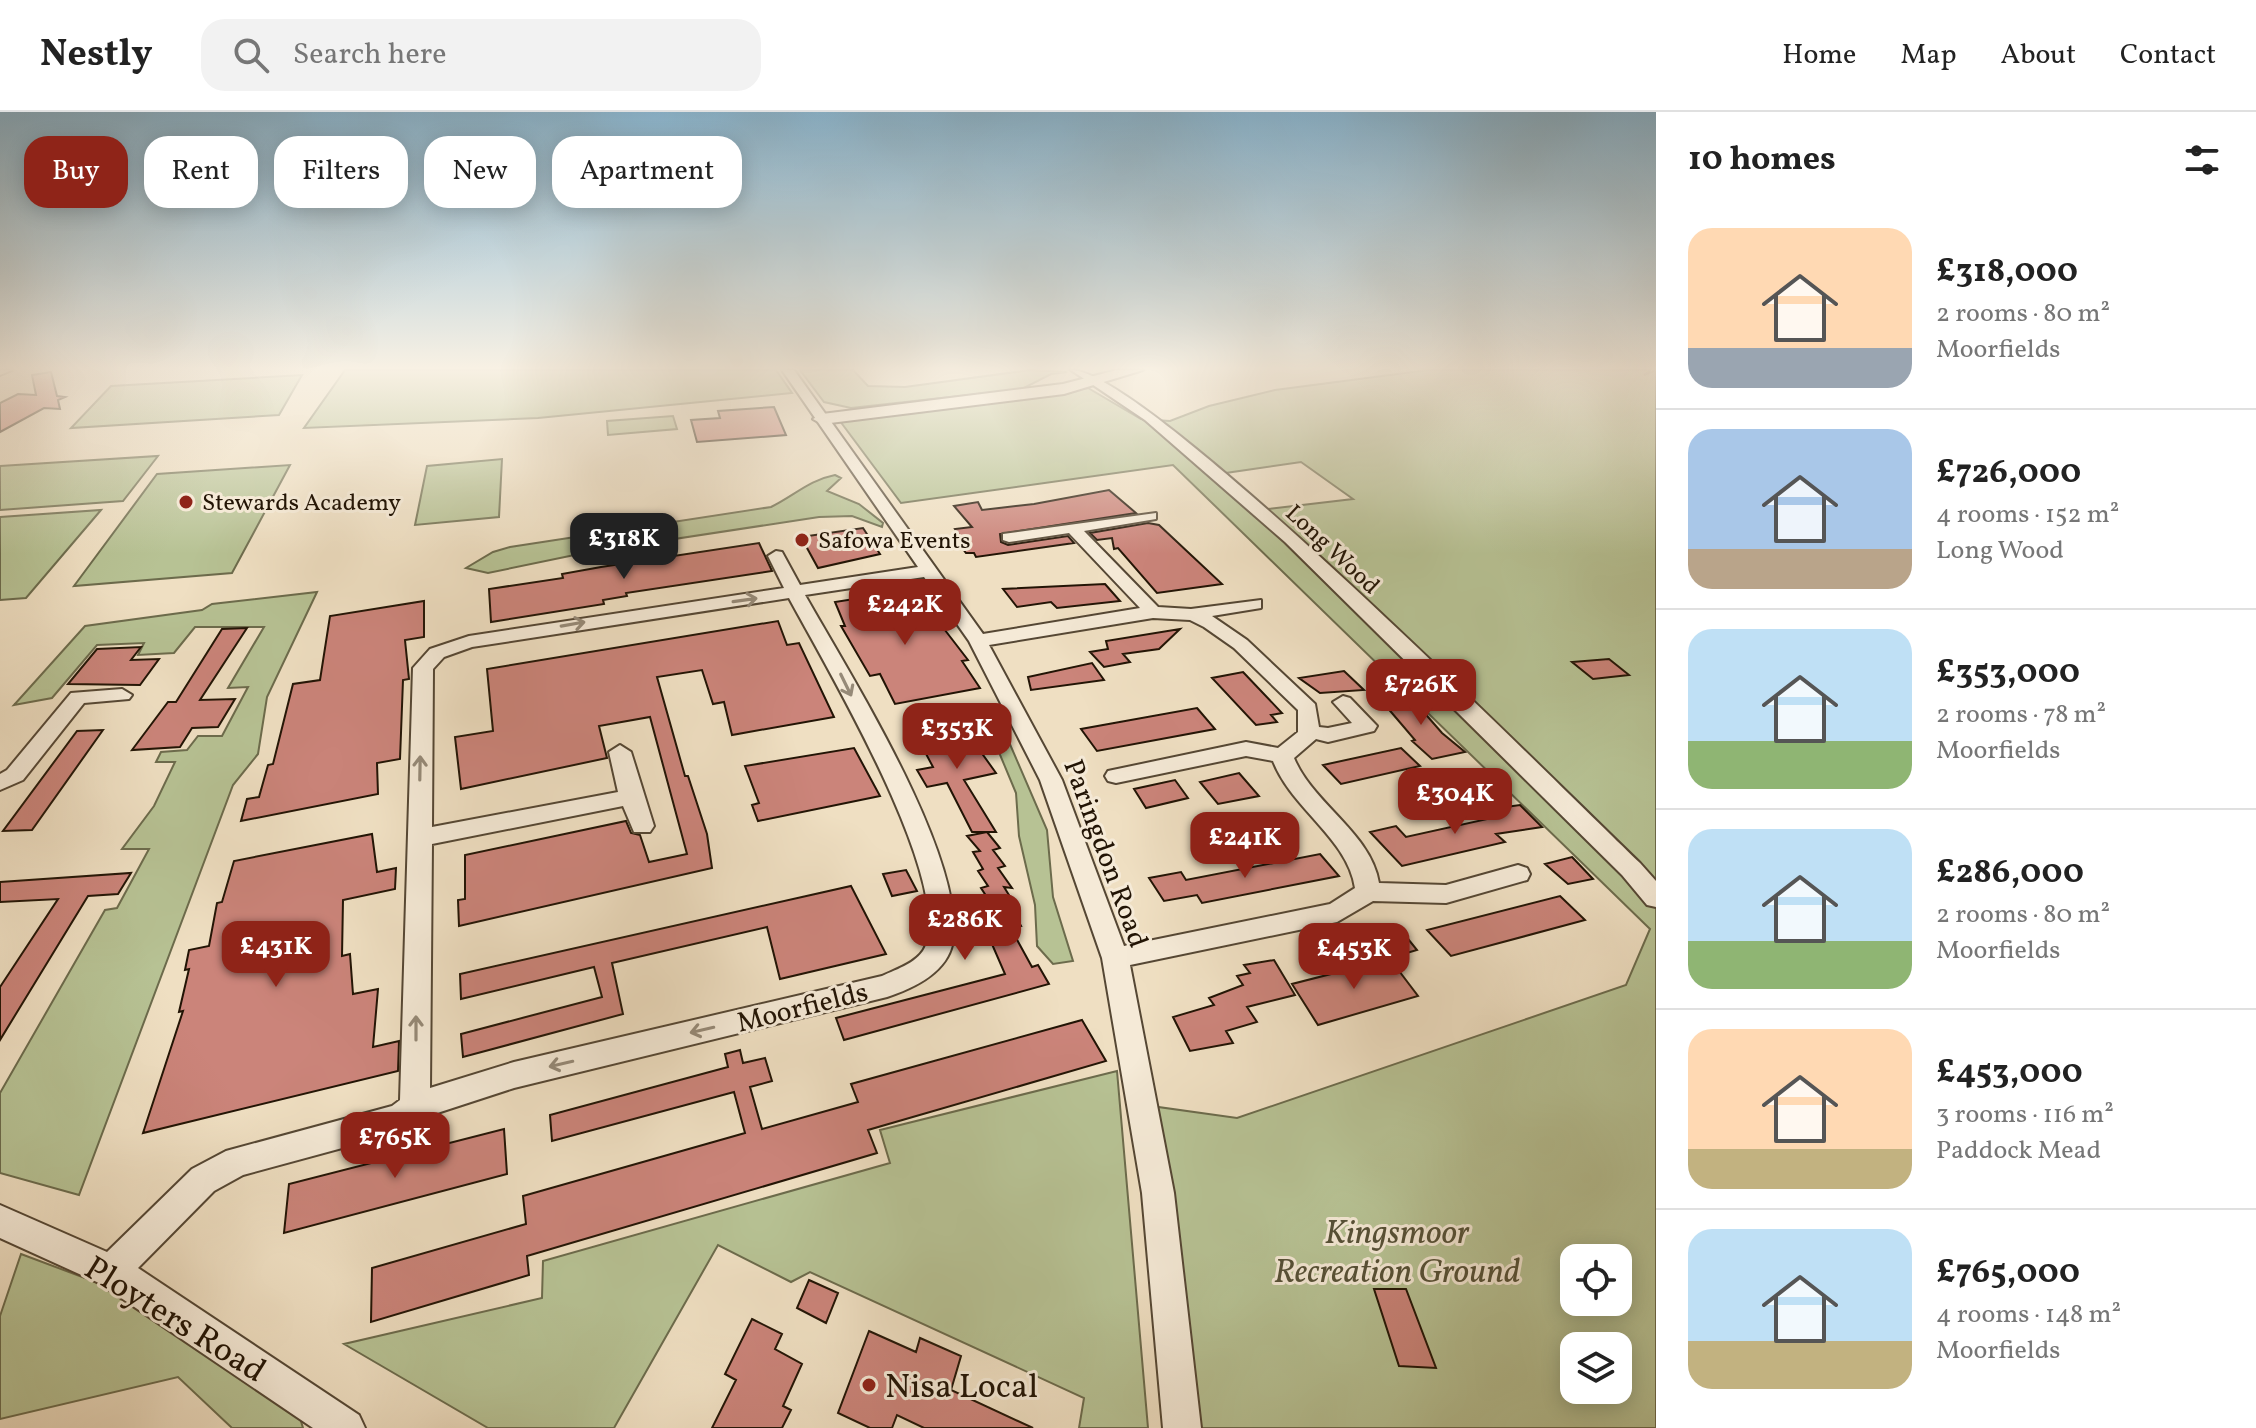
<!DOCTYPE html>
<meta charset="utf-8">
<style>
:root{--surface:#fff;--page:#f2f2f2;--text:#222;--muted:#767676;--line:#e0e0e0;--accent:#8f2418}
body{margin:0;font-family:Vollkorn,serif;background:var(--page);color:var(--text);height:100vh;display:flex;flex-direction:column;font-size:30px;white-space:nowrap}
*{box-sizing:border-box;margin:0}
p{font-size:26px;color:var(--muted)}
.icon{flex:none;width:44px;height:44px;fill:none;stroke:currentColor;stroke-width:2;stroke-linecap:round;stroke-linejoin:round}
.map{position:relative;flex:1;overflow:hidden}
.side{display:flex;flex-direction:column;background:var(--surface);width:600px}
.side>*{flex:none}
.hud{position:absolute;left:24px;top:24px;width:760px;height:72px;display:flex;gap:16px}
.fabs{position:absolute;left:1560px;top:1132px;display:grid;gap:16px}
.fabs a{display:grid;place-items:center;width:72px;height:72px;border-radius:16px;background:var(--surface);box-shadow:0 4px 20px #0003;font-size:40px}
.price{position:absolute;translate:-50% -68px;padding:0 18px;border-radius:16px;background:var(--accent);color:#fff;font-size:26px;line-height:52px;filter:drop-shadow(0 2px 4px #0008)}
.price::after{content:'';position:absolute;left:50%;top:48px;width:24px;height:18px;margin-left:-12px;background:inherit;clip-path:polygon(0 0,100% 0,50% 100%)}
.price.on{background:#222;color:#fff}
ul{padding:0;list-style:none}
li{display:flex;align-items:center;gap:24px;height:200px;padding:0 32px}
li+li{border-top:2px solid var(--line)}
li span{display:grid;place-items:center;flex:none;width:224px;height:160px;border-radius:24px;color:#555}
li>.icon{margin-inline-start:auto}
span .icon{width:96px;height:96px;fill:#fffc;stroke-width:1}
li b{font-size:34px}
h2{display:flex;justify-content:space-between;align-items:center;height:96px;padding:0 32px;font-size:34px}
.pill{padding:0 28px;border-radius:24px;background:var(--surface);box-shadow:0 4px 20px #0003;font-size:28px;line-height:72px}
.pill.on{background:var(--accent);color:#fff}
header{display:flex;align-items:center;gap:48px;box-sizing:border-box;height:112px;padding:0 40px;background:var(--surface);border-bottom:2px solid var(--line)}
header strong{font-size:38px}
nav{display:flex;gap:44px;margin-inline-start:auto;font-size:28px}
.search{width:560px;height:72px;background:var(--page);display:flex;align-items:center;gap:20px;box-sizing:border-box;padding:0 28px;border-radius:24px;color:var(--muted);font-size:30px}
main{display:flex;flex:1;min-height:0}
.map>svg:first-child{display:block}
.green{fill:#b7c294;stroke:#6c6b4c;stroke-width:2;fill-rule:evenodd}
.building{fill:#cb847a;stroke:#221405;stroke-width:2}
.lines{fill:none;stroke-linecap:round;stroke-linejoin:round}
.minor-casing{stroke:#554734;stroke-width:4}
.tertiary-casing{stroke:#554734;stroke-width:4}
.minor{fill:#f5ead7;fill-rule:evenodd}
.tertiary{fill:#f5ead7;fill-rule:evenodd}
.oneway{stroke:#968a78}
.poi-dot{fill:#8f2418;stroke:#f5ead7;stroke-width:3}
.labels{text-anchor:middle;stroke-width:6;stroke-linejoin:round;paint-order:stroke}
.far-poi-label{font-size:24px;fill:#221405;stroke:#f5ead7;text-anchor:start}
.far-street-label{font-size:24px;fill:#221405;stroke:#f5ead7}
.street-label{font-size:28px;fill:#221405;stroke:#f5ead7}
.near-park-label{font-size:34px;font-style:italic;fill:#565137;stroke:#f5ead7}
.near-street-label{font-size:34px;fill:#221405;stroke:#f5ead7}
.near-poi-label{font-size:34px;fill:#221405;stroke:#f5ead7;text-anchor:start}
</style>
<header>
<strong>Nestly</strong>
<div class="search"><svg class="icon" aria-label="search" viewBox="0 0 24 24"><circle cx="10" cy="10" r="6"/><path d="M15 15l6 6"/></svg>Search here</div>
<nav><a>Home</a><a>Map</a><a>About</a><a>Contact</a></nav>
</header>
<main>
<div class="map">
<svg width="1656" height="1316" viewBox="0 0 1656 1316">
<rect width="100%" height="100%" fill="#efdfc2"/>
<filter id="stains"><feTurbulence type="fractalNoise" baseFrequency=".0025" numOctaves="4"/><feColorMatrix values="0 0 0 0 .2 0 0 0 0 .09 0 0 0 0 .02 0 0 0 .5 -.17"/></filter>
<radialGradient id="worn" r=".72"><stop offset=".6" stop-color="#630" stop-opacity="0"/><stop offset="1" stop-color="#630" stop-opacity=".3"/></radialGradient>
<path class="green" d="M345 258H776L792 281 538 306 304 316Z
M800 258H853L868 274 905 275 1030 258 1067 260 1051 262 1022 277 851 296 824 290Z
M1428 258H1650L1644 263 1656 258V1316H1182L1158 1081V995L1237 1006 1626 873 1650 817 1173 353 901 391 840 309 1088 276 1141 307 1170 309 1209 294 1275 278ZM1301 350 1353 387 1260 398 1219 362ZM1574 1146H1618V1190H1574ZM1574 1234H1618V1278H1574Z
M302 263 279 303 71 316 111 274Z
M673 304 677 317 608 323 607 309Z
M158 344 123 389 0 398V354Z
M502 347 499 405 415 413 427 354Z
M290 353 232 461 74 474 157 362Z
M835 363 841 366 827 379 859 392 883 411 882 415 852 404 819 405 589 440 488 461 466 456 493 440 510 435 771 395C794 384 809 368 835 363Z
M101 398 26 486 0 488V405Z
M317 480 267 585 258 642 233 673 79 1083 0 1061V981L105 798 117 796 149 737H122L154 694 175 650H156L161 640 187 638 198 624H222L248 575 228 576 264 515H195L174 541 138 543 144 531 97 533 52 586 14 593 85 514 202 498 212 492Z
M992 602 1006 623 1047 718 1053 785 1073 849 1053 852 1037 834 1035 793 1019 724 1016 681 988 614Z
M1117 959 1148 1316H1079L1084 1286 810 1160 791 1170 718 1133 614 1316H488L344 1232 542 1186 543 1149 890 1051 880 1018Z
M21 1142 101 1172 298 1299 303 1316H232L178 1265 0 1307V1204Z"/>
<path class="building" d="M51 260 57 284 65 285 58 288 60 297 44 296 0 320V291L18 282 36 283 32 263Z
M774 295 786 323 697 330 691 308 720 306 718 299Z
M1109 378 1136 401 1000 422 1001 430 1008 433 1068 424 1074 431 976 445 974 441H966L953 424 959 423 955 417 972 415 954 394 978 390 982 398 1034 392Z
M1148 411 1159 413 1222 472 1157 481 1118 436 1114 437 1112 426 1097 428 1090 421Z
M863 416 880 442 818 456 801 425Z
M759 431 772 459 626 481 627 484 603 488 604 492 491 510 489 477 563 466 562 462 601 455Z
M1105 472 1120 489 1057 496 1051 490 1017 495 1003 477Z
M911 478 925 501 931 500 968 548 962 549 980 576 895 592 880 562 870 564 841 514H845L835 490Z
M424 489V525L405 528 409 567 403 568 400 647 377 651 378 682 241 709 247 687 259 685 268 653 273 652 293 572 320 568 330 504Z
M778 509 787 533 799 531 834 605 732 623 724 590 713 592 702 558 657 565 685 664H688L707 722 712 756 459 814 458 788 465 787V743L626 709 631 721 640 723 649 750 687 742 650 605 599 614 607 646 461 677 455 625 493 619 487 557Z
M247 516 200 588 235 587 218 615 192 616 180 635 132 638 168 590H176L222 517Z
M1180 517 1159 537 1123 542 1130 550 1104 555 1090 540 1108 537 1106 529Z
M141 535 131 548 159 547 140 573 68 572 97 537Z
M1609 547 1629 563 1593 567 1572 550Z
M1092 551 1104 568 1031 578 1028 565Z
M1344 559 1364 578 1320 581 1299 566Z
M1243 560 1282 601 1271 603 1277 610 1256 613 1212 566Z
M1407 581 1442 621 1465 640 1432 647 1412 629 1415 628 1380 587Z
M1197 596 1215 617 1097 639 1081 617Z
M963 615 996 661 964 668 996 720H972L947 671 927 675 917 658 933 655 916 623Z
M103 618 32 718 3 719 77 619Z
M854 636 880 684 758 709 752 693 759 691 745 654Z
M1401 636 1420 654 1341 672 1323 653Z
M1239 661 1259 684 1218 692 1200 670Z
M1175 668 1188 686 1146 696 1134 677Z
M1520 693 1542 715 1496 722 1505 730 1402 754 1370 720 1396 714 1406 725 1492 706 1484 698Z
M987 720 1000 736 993 738 1005 754 998 756 1012 776 1004 775 1017 796 1010 795 1021 814 1010 815 1032 855 1038 853 1049 872 844 928 836 906 1005 862 985 816 993 815 983 796 992 793 981 776 988 774 978 759 983 757 973 740 980 739 967 724Z
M372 722 377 760 396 756 395 777 343 788 342 844 350 842 353 882 378 877 373 935 399 929 398 959 143 1021 183 899 179 900 189 857 185 858 189 838 209 834 217 791 222 790 234 749Z
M1320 742 1339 764 1202 791 1197 783 1164 789 1149 766 1181 760 1186 768Z
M1572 745 1593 767 1568 772 1545 752Z
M906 758 917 779 892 784 883 762Z
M131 761 118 782 88 784 0 928V875L58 787 0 790V770Z
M851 774 886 842 780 867 767 815 612 851 623 902 463 945 461 922 602 885 594 855 461 887 460 862Z
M1560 784 1585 808 1451 844 1427 818Z
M1400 817 1417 838 1386 847 1367 825Z
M1390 847 1418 884 1318 913 1292 872Z
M1274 848 1295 883 1247 895 1257 910 1226 919 1233 931 1190 939 1173 905 1214 893 1209 886 1243 873 1237 864 1250 861 1244 853Z
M1082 908 1106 949 868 1018 877 1041 527 1144 529 1163 371 1210 372 1156 526 1112 523 1084 745 1021 734 980 552 1029 550 1003 728 955 725 942 740 938 743 951 765 946 772 969 750 975 762 1017 858 990 851 972Z
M504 1017 507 1062 284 1121 289 1072Z
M809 1168 838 1181 826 1211 797 1196Z
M1374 1177H1406L1436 1256 1399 1254Z
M752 1207 782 1222 775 1237 802 1252 783 1294 791 1298 782 1316H712L736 1268 725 1262Z
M869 1219 916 1240 920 1226 961 1244 951 1278 1033 1316H924L897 1303 892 1316H870L838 1301Z"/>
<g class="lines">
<g class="minor-casing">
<path id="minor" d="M0 258H12L0 263Z
M782 258H794L983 522 1140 496 1069 421 1009 430 1003 428V422L1156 401V407L1084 419 1158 495 1191 497 1261 488V496L1212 504 1247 528 1315 592 1319 615 1328 616 1352 611 1333 590 1343 584 1350 586 1377 614 1374 619 1328 630 1316 627 1294 646C1313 692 1371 721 1379 771L1446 773 1518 753 1527 756 1530 762 1527 768 1446 791 1373 789 1337 810 1130 853 1174 1081 1201 1316H1163L1142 1081 1102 846 1040 668 969 529 924 465 805 483C849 561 964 742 953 828 949 860 914 876 887 885L514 976 425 1005 401 1020 243 1063 214 1079 138 1156 359 1303 365 1316H313L99 1171 0 1126V1093L107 1140 192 1057 226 1039 392 994 400 988 413 556 430 537 469 524 784 476 768 444 776 439 782 440 800 473 918 455ZM789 486C825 553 950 762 926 833 920 850 897 857 882 864L514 950 430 976 432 732 623 694 634 720H650L654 714 631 640 620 633 609 640 618 680 432 715 433 557 444 545 472 535ZM1153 506 1190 508 1204 515 1234 536 1298 598V620L1278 636 1246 630 1108 659 1105 664 1108 669 1116 671 1246 644 1273 649C1291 696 1348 727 1355 776L1330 792 1124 834 1062 668 989 533Z
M1071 258C1147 258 1560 675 1640 751L1656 769V795L1647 793 1622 763 1285 430 1145 308Z
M122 577 132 583 129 587 84 591 23 668 0 678V662L7 658 71 581Z"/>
</g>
<g class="tertiary-casing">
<path id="tertiary" d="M1117 258H1143L1064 282 822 312 813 307 822 302 1063 272Z"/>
</g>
<use href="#minor" class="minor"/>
<use href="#tertiary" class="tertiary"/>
</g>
<defs><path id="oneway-shaft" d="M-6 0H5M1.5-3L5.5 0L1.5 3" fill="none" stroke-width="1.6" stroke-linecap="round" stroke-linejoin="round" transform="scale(2)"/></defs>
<g class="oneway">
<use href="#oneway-shaft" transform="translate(745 488) rotate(-8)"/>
<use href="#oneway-shaft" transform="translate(573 512) rotate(-10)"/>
<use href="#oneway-shaft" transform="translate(846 573) rotate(64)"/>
<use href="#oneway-shaft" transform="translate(420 656) rotate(-89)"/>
<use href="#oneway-shaft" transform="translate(416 916) rotate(-90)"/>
<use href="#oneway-shaft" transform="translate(702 918) rotate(167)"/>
<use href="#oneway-shaft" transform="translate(561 952) rotate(167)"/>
</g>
<linearGradient id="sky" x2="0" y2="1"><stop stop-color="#89b7d3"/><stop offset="0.58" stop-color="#f8f1e4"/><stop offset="1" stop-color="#f8f1e4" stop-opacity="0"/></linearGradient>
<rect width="1656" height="442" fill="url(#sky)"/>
<g class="poi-dot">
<circle cx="186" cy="390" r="8"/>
<circle cx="802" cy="428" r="8"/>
<circle cx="869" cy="1273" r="8"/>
</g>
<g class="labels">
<g class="far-poi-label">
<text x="202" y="398">Stewards Academy</text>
<text x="818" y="436">Safowa Events</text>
</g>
<g class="far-street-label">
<text transform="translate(1333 437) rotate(43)" y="8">Long Wood</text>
</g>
<g class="street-label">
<text transform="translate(1107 741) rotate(70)" y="10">Paringdon Road</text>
<text transform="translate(802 894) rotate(-14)" y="10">Moorfields</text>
</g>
<g class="near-park-label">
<text x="1397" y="1131">Kingsmoor<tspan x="1397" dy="39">Recreation Ground</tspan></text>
</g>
<g class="near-street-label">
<text transform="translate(176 1206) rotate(32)" y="12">Ployters Road</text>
</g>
<g class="near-poi-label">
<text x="885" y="1285">Nisa Local</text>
</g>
</g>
<rect width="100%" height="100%" filter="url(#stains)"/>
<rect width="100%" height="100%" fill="url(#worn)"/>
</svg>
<div class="fabs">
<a><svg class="icon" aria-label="locate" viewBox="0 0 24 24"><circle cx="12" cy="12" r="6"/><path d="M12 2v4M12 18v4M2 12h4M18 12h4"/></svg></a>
<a><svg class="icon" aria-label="layers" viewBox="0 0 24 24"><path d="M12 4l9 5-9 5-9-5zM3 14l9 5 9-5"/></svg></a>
</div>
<b class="price on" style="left:624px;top:469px">£318K</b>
<b class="price" style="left:905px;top:535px">£242K</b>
<b class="price" style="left:1421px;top:615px">£726K</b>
<b class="price" style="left:957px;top:659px">£353K</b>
<b class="price" style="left:1455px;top:724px">£304K</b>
<b class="price" style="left:1245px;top:768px">£241K</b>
<b class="price" style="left:965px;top:850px">£286K</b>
<b class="price" style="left:276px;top:877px">£431K</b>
<b class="price" style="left:1354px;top:879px">£453K</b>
<b class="price" style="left:395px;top:1068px">£765K</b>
<div class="hud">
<a class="pill on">Buy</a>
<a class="pill">Rent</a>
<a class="pill">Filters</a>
<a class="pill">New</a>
<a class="pill">Apartment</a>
</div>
</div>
<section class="side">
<h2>10 homes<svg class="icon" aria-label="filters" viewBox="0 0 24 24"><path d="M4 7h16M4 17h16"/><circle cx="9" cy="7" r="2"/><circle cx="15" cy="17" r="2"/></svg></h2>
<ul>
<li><span style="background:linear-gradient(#ffd9b3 75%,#9aa5b1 0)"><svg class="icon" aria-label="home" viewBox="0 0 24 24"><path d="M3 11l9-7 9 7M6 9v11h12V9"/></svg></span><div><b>£318,000</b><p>2 rooms · 80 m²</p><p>Moorfields</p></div></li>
<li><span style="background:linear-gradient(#a9c7e8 75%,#b9a48a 0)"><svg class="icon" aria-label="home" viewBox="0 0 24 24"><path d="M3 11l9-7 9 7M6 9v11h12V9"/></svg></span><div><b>£726,000</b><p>4 rooms · 152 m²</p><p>Long Wood</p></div></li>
<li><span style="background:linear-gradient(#bfe0f5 70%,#8fb573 0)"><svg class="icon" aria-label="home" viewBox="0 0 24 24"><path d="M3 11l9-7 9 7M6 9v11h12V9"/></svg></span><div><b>£353,000</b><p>2 rooms · 78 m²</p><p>Moorfields</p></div></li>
<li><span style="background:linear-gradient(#bfe0f5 70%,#8fb573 0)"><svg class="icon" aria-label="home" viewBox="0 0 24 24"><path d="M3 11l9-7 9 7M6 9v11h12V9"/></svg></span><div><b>£286,000</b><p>2 rooms · 80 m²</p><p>Moorfields</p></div></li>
<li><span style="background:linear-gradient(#ffd9b3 75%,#c2b280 0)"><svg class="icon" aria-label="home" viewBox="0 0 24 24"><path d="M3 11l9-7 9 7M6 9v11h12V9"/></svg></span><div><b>£453,000</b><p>3 rooms · 116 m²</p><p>Paddock Mead</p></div></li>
<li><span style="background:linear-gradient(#bfe0f5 70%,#c2b280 0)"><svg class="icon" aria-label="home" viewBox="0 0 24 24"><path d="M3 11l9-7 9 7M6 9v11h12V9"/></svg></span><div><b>£765,000</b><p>4 rooms · 148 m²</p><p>Moorfields</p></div></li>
</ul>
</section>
</main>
